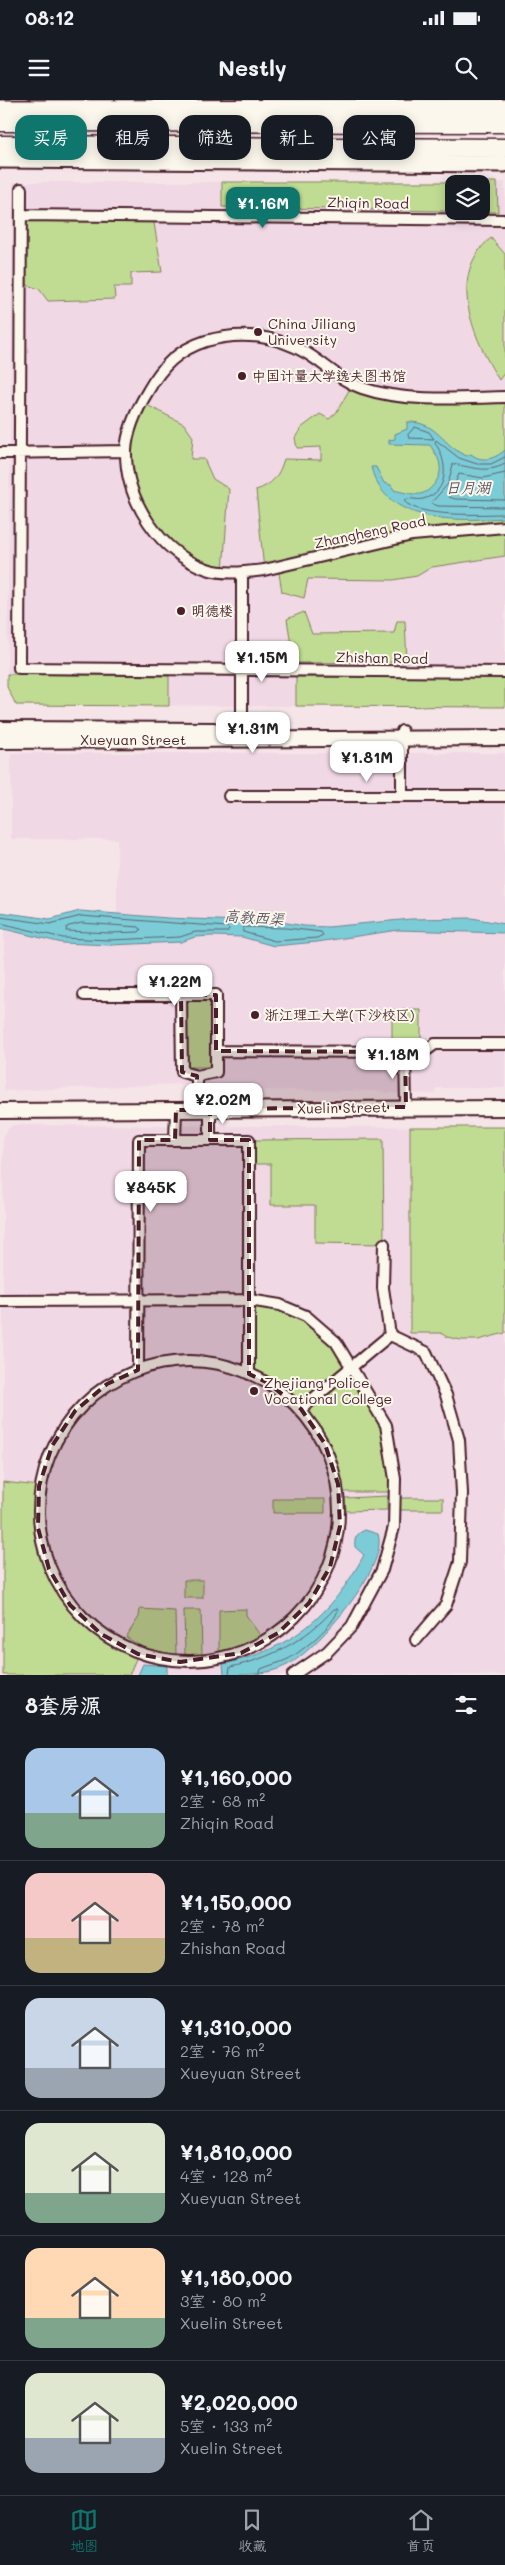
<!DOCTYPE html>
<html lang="zh">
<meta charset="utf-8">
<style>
:root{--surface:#171b24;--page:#242831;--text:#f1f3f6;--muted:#9ea1a6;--line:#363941;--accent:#0f766e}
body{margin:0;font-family:Mali,"LXGW WenKai TC",sans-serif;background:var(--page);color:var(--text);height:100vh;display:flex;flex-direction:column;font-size:19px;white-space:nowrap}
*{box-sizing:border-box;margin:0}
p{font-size:16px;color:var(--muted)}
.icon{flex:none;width:28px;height:28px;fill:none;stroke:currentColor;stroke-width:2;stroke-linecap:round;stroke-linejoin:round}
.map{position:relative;height:1575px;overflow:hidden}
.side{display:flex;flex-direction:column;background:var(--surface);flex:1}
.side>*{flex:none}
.banner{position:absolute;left:15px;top:15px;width:475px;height:45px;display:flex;gap:10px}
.tools{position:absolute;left:445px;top:75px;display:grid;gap:10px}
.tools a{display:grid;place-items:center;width:45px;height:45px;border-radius:10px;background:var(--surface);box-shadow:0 2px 12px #0003;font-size:25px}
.price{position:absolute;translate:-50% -42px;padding:0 11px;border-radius:10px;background:#fff;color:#222;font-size:16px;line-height:32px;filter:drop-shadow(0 1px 2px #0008)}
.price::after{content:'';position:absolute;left:50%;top:30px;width:15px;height:11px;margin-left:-8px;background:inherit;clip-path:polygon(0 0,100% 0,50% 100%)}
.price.on{background:var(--accent);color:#fff}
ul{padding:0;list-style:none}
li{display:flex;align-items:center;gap:15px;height:125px;padding:0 25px}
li+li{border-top:1px solid var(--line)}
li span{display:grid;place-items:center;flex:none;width:140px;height:100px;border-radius:15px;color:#555}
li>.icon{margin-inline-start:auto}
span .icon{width:60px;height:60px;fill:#fffc;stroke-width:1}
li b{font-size:21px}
h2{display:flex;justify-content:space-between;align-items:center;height:60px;padding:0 25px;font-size:21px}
.tag{padding:0 18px;border-radius:15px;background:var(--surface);box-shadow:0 2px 12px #0003;font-size:18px;line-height:45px}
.tag.on{background:var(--accent);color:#fff}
.status{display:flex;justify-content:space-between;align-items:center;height:35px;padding:0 25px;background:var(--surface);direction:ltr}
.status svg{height:14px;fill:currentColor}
header{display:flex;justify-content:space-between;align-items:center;height:65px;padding:0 25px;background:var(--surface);font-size:22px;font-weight:800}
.tabs{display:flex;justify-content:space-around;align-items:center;height:70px;border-top:1px solid var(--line);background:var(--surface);font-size:14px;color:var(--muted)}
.tabs a{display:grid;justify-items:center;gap:2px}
.tabs .on{color:var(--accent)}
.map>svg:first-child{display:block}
.built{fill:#f1d8e5;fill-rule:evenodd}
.green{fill:#c0dc93;stroke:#857e5f;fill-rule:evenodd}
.water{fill:#7cccd7;stroke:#688792}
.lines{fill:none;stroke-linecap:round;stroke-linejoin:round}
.shore{stroke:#5e6470;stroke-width:1}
.street-casing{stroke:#4a1f2b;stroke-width:14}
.secondary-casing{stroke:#4a1f2b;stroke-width:18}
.primary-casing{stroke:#4a1f2b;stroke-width:19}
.highway-casing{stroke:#4a1f2b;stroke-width:21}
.street{stroke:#fbf7ec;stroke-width:10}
.secondary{stroke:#fbf7ec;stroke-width:14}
.primary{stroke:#fbf7ec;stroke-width:15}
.highway{stroke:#fbf7ec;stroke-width:18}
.marked{fill:#4a1f2b;fill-opacity:0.2;stroke:#4a1f2b;stroke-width:4;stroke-dasharray:10 6;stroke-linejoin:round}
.poi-dot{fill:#4a1f2b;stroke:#fbf7ec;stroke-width:2}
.labels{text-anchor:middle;stroke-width:4;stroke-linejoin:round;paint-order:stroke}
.street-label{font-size:14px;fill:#4a1f2b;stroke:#fbf7ec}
.poi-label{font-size:14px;fill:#4a1f2b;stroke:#fbf7ec;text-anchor:start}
.water-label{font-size:15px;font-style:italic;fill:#59535f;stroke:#fbf7ec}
</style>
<div class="status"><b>08:12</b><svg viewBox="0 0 49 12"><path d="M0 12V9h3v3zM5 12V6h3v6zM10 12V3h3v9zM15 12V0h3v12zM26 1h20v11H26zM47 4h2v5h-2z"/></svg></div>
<header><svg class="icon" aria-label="menu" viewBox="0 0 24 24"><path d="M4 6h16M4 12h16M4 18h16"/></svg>Nestly<svg class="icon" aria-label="search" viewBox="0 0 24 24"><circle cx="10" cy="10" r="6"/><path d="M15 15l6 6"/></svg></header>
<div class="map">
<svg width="505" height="1575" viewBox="0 0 505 1575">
<rect width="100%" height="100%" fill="#f5e5e8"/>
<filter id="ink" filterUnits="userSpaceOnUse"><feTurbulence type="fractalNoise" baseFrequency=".02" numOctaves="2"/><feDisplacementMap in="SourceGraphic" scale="10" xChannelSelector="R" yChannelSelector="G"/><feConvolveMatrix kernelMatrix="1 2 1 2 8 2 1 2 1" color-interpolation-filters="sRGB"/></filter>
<g filter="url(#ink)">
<path class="built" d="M13 82H505V607L16 605 7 587ZM454 84H481V111H454Z
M11 653H505V824L486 819H411L328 827 117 814V739H11Z
M4 828 62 843 110 845 181 842 195 837 212 836 242 837 274 846 317 842 398 830 505 833V988H436V994L387 993 381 991 226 990V985L176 984 4 991Z
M12 1025 505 1027V1575H3V1035Z"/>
<path class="green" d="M222 82H497L498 112 222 107ZM454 84H481V111H454Z
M25 119H149L154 123 162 172 131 173V187H114L115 199 48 201 39 189 27 185Z
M491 138 505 154V272L499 280C473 238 446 175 491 138Z
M353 283 400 295 505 297V456L432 467 417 476 393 480 308 479 304 498 282 492 278 467 264 470 256 390C272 385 279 376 284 359L321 360V347L297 348 295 338 301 328 320 314 329 319 336 313Z
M141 302 184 324 193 337 191 359H204L213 379 229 389 223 471 207 469 166 443 130 383 131 327Z
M304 512 312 534 394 533 397 521H405L407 562 294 563 287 519Z
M7 574 169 576V606L16 605 7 587Z
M296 577H505V607L296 606Z
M190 898H205L211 904 212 961 208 967H189L186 961 185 905Z
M392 910H421V945L392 946Z
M410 1027H505V1233L478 1240H461L447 1237 441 1233H410Z
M383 1039 384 1144 315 1143V1105H271V1064H255V1040Z
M249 1200 306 1216 336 1242 386 1325 395 1392H338C336 1340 294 1294 249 1274Z
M3 1382 39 1386 38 1428 49 1469 70 1505 101 1534 138 1554 129 1575H3Z
M387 1396V1410L346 1411 345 1398Z
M400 1398H443V1410H400Z
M273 1399H325V1413H273Z
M184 1480H203V1498H184Z
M140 1509 175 1511 176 1555 143 1548 126 1537 139 1517Z
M246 1509V1515L262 1538 235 1550 219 1554V1510Z
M184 1510H201L202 1556H185Z"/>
<path class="water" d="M407 322C438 321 443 347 467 356L471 354C482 363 495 359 505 350V418C457 421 385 425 371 367H376L384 383 391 385 394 390C401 392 413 395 420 394 431 392 442 377 440 366 439 357 434 352 430 345L389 344V340L395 339V334L407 329Z
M80 811 168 818 287 823 304 826 328 827 411 819 472 818 505 824V833L398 830 317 842 274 846 242 837 212 836 195 837 181 842 110 845 62 843 0 828V812L50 819Z
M365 1430 378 1434C389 1467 318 1547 291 1563 270 1575 247 1575 224 1575L223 1564C291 1550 331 1516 364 1455L355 1447C354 1438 356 1434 365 1430Z
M143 1564 167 1566V1575H138Z"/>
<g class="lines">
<path class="shore" d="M415 327 429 332 434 339 409 338 408 335Z
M505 357 491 364H477L459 358 436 340 435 343C448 361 450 392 423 399 415 401 410 396 404 401 419 418 483 414 505 414
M505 364C486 374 473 367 453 364L448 384 431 403 438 406 505 407
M505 373 483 378 459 374 449 397 455 399 505 400
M0 817 50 824 81 816 93 817 227 827 229 829 227 832H195L180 837 110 840 63 838 0 823
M82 823 139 827 141 830 139 832 110 833 66 831 67 827Z
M244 827 286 828 321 832 323 835 317 838 275 841 243 832Z
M229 1575 230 1567C270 1559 306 1540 334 1509H338C336 1524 301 1552 288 1559 280 1563 270 1565 261 1569L259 1575"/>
<g class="street-casing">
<path id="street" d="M21 89 19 568 505 572
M21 115 505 120
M505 297C459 298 406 303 362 288 341 281 326 265 308 254 277 235 240 231 206 241 178 250 162 266 148 291 137 309 127 330 126 351 125 400 160 453 207 469 225 475 246 472 264 470L412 435 505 427
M0 353 126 351
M242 472V630
M402 631V696
M229 696H505
M84 895H216V972L197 976
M181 895 182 972 197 976V1010
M216 951 424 952 435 944H505
M405 952 406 1007
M210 1009V1040
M175 1040 176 1010
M384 1144 383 1188 390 1235 426 1252 446 1295 459 1340 462 1393 460 1462 446 1505 416 1540
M0 1201 249 1200 280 1205 306 1216 336 1242 386 1325 395 1379 394 1427 382 1470 352 1526 327 1552 293 1575
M39 1411a150 150 0 1 1 300 0a150 150 0 1 1-300 0Z
M138 1270 139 1040H249V1274
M301 1309 390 1235"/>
</g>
<g class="secondary-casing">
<path id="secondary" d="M0 629 214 630
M0 641 505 638
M0 1011 505 1008"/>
</g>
<g class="primary-casing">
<path id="primary" d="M0 8 505 7
M0 60 505 64"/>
</g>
<g class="highway-casing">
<path id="highway" d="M0 22 505 23
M0 45 505 48"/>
</g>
<use href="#street" class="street"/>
<use href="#secondary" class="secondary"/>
<use href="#primary" class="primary"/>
<use href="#highway" class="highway"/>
</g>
</g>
<path class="marked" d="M181 895H216V951L405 952 406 1007 210 1009V1040H249V1274L268 1283 301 1309 325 1344 338 1384 340 1426 330 1467 309 1503 278 1533 241 1553 180 1562 138 1554 101 1534 70 1505 49 1469 38 1428 39 1386 52 1346 75 1311 107 1284 138 1270 139 1040H175L176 1010H197V976L182 972Z"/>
<g class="poi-dot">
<circle cx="258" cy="232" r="5"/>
<circle cx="242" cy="276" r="5"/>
<circle cx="181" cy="511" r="5"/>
<circle cx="255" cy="915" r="5"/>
<circle cx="254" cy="1291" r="5"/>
</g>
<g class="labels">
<g class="street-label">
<text transform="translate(368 103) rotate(1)" y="5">Zhiqin Road</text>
<text transform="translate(370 432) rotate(-12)" y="5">Zhangheng Road</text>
<text transform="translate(382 558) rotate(1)" y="5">Zhishan Road</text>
<text x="133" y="645">Xueyuan Street</text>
<text transform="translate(342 1008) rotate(-1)" y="5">Xuelin Street</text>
</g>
<g class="poi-label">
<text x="268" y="229">China Jiliang<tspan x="268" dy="16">University</tspan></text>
<text x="252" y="281">中国计量大学逸夫图书馆</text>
<text x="191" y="516">明德楼</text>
<text x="265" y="920">浙江理工大学(下沙校区)</text>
<text x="264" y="1288">Zhejiang Police<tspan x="264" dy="16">Vocational College</tspan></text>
</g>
<g class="water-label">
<text x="468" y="393">日月湖</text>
<text transform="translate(254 818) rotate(4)" y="5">高教西渠</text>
</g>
</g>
</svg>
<div class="tools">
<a><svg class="icon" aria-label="layers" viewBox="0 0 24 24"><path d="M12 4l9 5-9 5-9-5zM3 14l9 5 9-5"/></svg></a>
</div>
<b class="price on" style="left:263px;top:129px">¥1.16M</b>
<b class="price" style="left:262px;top:583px">¥1.15M</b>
<b class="price" style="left:253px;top:654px">¥1.31M</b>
<b class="price" style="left:367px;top:683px">¥1.81M</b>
<b class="price" style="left:175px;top:907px">¥1.22M</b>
<b class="price" style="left:393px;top:980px">¥1.18M</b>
<b class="price" style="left:223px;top:1025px">¥2.02M</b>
<b class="price" style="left:151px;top:1113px">¥845K</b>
<div class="banner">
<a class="tag on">买房</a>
<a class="tag">租房</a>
<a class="tag">筛选</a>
<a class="tag">新上</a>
<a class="tag">公寓</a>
</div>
</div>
<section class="side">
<h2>8套房源<svg class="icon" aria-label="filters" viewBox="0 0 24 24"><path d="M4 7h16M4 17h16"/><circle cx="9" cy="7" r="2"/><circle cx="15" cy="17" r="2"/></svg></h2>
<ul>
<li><span style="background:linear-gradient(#a9c7e8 65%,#7fa58c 0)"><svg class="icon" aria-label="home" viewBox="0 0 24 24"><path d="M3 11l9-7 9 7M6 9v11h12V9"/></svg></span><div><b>¥1,160,000</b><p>2室 · 68 m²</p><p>Zhiqin Road</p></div></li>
<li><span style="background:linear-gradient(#f6c9c9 65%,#c2b280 0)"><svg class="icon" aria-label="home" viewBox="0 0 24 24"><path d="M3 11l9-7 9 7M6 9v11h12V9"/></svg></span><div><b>¥1,150,000</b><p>2室 · 78 m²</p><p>Zhishan Road</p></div></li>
<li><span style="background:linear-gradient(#c9d6e8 70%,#9aa5b1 0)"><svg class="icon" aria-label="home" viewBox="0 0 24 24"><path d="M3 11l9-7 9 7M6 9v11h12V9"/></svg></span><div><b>¥1,310,000</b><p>2室 · 76 m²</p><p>Xueyuan Street</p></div></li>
<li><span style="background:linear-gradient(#dfe7d0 70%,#7fa58c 0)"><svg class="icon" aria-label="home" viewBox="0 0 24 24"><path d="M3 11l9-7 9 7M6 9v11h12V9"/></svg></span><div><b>¥1,810,000</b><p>4室 · 128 m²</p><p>Xueyuan Street</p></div></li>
<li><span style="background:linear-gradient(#ffd9b3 70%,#7fa58c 0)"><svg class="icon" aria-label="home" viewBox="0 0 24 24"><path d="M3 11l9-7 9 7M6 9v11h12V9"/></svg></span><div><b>¥1,180,000</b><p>3室 · 80 m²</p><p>Xuelin Street</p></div></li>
<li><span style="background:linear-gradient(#dfe7d0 65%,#9aa5b1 0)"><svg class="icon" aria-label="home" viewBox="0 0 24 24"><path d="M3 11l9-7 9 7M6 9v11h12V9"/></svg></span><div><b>¥2,020,000</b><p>5室 · 133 m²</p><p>Xuelin Street</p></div></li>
</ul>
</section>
<nav class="tabs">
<a class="on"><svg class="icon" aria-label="map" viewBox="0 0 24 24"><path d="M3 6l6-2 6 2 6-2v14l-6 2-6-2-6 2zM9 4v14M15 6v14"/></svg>地图</a>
<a><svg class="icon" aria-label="saved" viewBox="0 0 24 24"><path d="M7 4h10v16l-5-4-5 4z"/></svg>收藏</a>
<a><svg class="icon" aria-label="home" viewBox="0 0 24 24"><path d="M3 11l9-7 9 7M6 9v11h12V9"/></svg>首页</a>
</nav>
